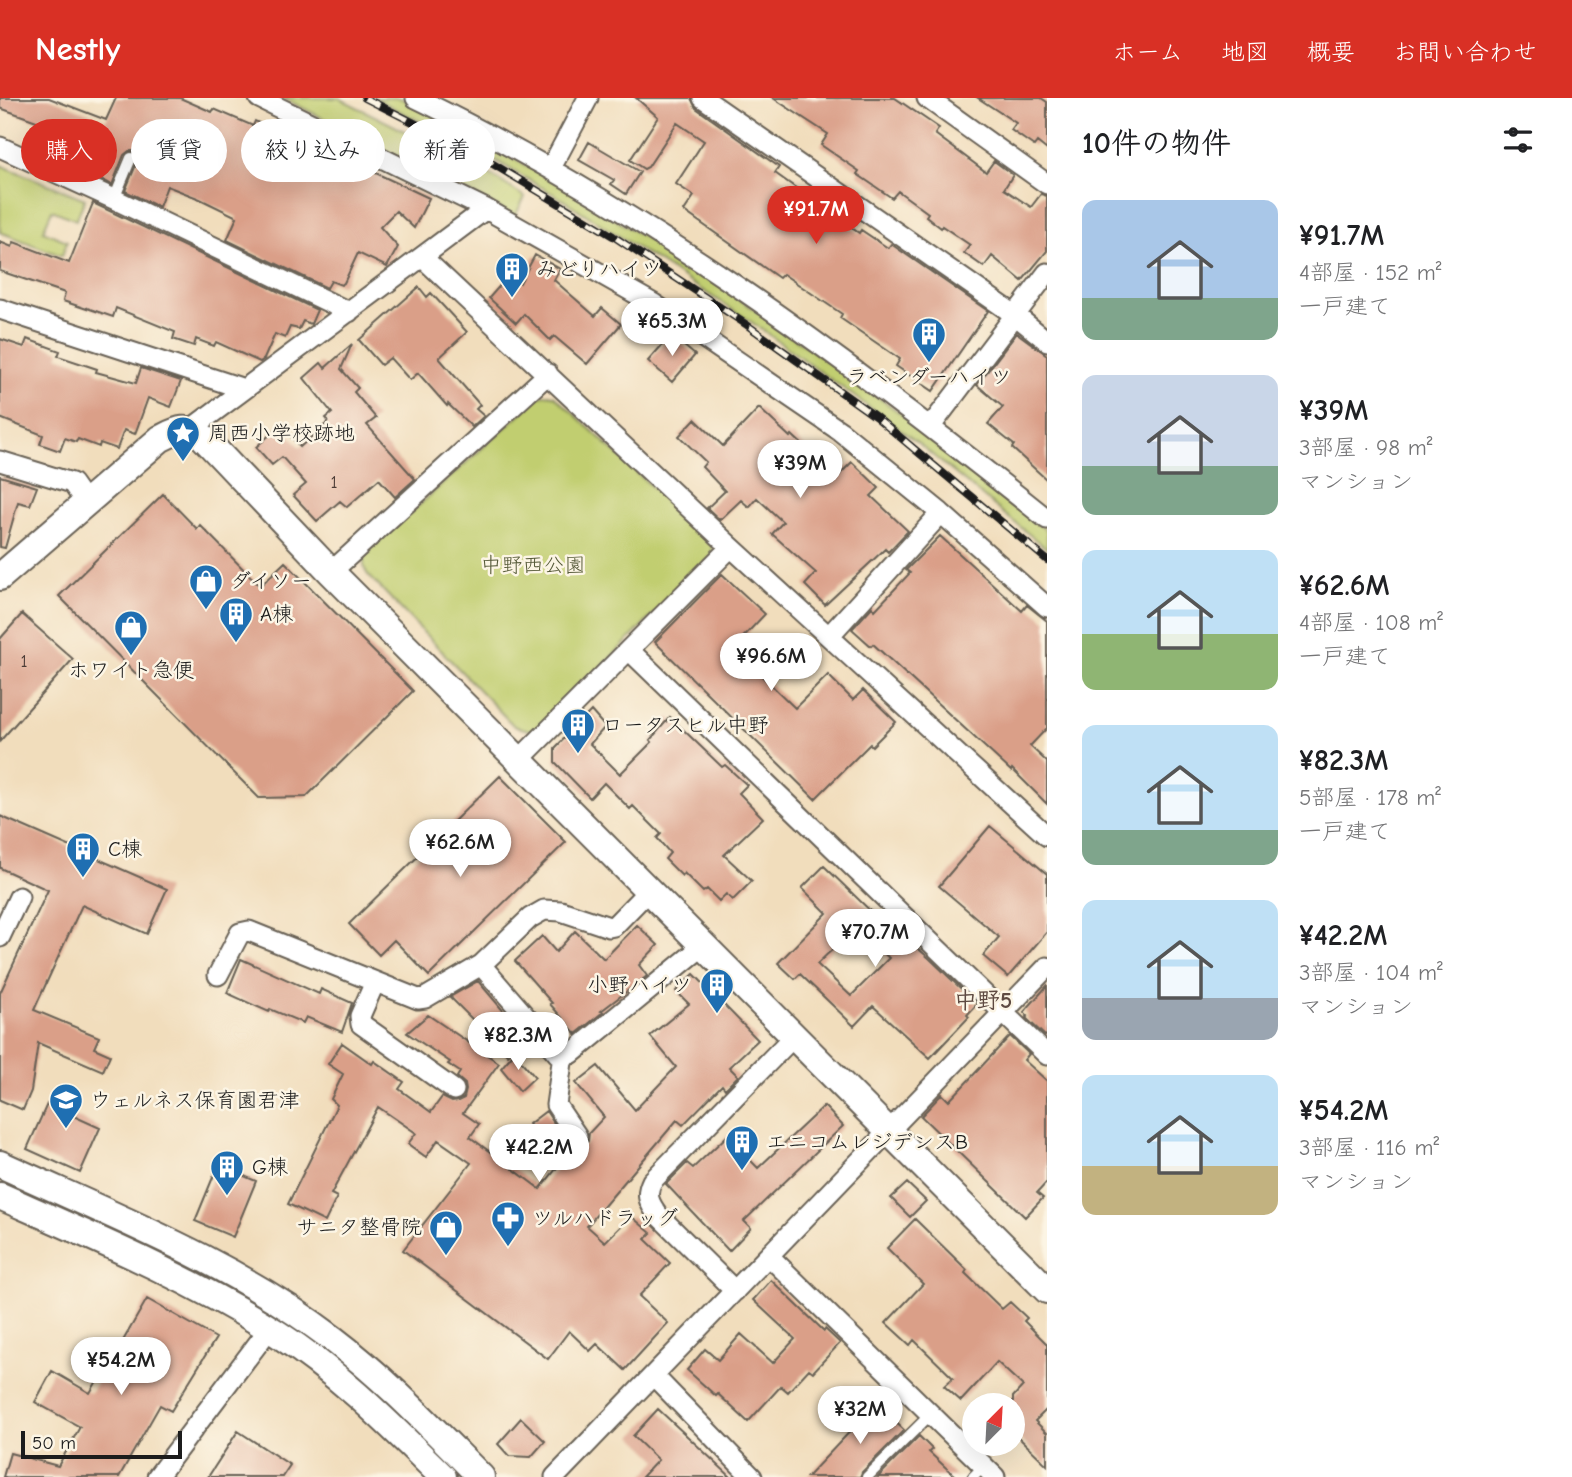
<!DOCTYPE html>
<html lang="ja">
<meta charset="utf-8">
<style>
:root{--surface:#fff;--page:#f2f2f2;--text:#202124;--muted:#757577;--accent:#d93025}
body{margin:0;font-family:"Comic Neue","Klee One",sans-serif;background:var(--page);color:var(--text);height:100vh;display:flex;flex-direction:column;font-size:26px;white-space:nowrap}
*{box-sizing:border-box;margin:0}
p{font-size:23px;color:var(--muted)}
.icon{flex:none;width:38px;height:38px;fill:none;stroke:currentColor;stroke-width:2;stroke-linecap:round;stroke-linejoin:round}
.map{position:relative;flex:1;overflow:hidden}
.details{display:flex;flex-direction:column;background:var(--surface);width:525px}
.details>*{flex:none}
.hud{position:absolute;left:21px;top:21px;width:665px;height:63px;display:flex;gap:14px}
.needle{width:46px;rotate:24deg}
.buttons{position:absolute;left:962px;top:1295px;display:grid;gap:14px}
.buttons a{display:grid;place-items:center;width:63px;height:63px;border-radius:50%;background:var(--surface);box-shadow:0 7px 28px #0002;font-size:35px}
.scale{position:absolute;left:21px;bottom:18px;width:161px;box-sizing:border-box;padding-left:7px;border:4px solid #1c1c1c;border-top:0;font-size:19px;line-height:24px;white-space:nowrap;color:#1c1c1c;-webkit-text-stroke:5px #fcf5e5;paint-order:stroke}
.price{position:absolute;translate:-50% -60px;padding:0 16px;border-radius:24px;background:#fff;color:#222;font-size:23px;line-height:46px;filter:drop-shadow(0 2px 4px #0008)}
.price::after{content:'';position:absolute;left:50%;top:42px;width:21px;height:16px;margin-left:-10px;background:inherit;clip-path:polygon(0 0,100% 0,50% 100%)}
.price.current{background:var(--accent);color:#fff}
ul{padding:0;list-style:none}
li{display:flex;align-items:center;gap:21px;height:175px;padding:0 35px}
li span{display:grid;place-items:center;flex:none;width:196px;height:140px;border-radius:14px;color:#555}
li>.icon{margin-inline-start:auto}
span .icon{width:84px;height:84px;fill:#fffc;stroke-width:1}
li b{font-size:30px}
h2{display:flex;justify-content:space-between;align-items:center;height:84px;padding:0 35px;font-size:30px}
.chip{padding:0 24px;border-radius:32px;background:var(--surface);box-shadow:0 7px 28px #0002;font-size:24px;line-height:63px}
.chip.current{background:var(--accent);color:#fff}
header{display:flex;align-items:center;gap:42px;box-sizing:border-box;height:98px;padding:0 35px;background:var(--accent);color:#fff}
header strong{font-size:33px}
nav{display:flex;gap:38px;margin-inline-start:auto;font-size:24px}
main{display:flex;flex:1;min-height:0}
.map>svg:first-child{display:block}
.green{fill:#c1ce70;stroke:#6e7546;stroke-width:2}
.building{fill:#da9f88;fill-rule:evenodd}
.lines{fill:none;stroke-linecap:round;stroke-linejoin:round}
.lane-casing{stroke:#676054;stroke-width:13}
.street-casing{stroke:#676054;stroke-width:23}
.secondary-casing{stroke:#676054;stroke-width:30}
.lane{stroke:#fff;stroke-width:10}
.street{stroke:#fff;stroke-width:19}
.secondary{stroke:#fff;stroke-width:26}
.rail-casing{stroke:#1c1c1c;stroke-width:8}
.rail{stroke:#fcf5e5;stroke-width:5;stroke-dasharray:16;stroke-linecap:butt}
.labels{text-anchor:middle;stroke-width:5;stroke-linejoin:round;paint-order:stroke}
.number-label{font-size:18px;fill:#4c3d37}
.poi-label{font-size:21px;fill:#1c1c1c;stroke:#fcf5e5;text-anchor:start}
.park-label{font-size:21px;fill:#565a39;stroke:#fcf5e5}
.neighbourhood-label{font-size:23px;font-weight:bold;fill:#5e4a42;stroke:#fcf5e5}
</style>
<header>
<strong>Nestly</strong>
<nav><a>ホーム</a><a>地図</a><a>概要</a><a>お問い合わせ</a></nav>
</header>
<main>
<div class="map">
<svg width="1047" height="1379" viewBox="0 0 1047 1379">
<rect width="100%" height="100%" fill="#fcf5e5"/>
<filter id="ink" filterUnits="userSpaceOnUse"><feTurbulence type="fractalNoise" baseFrequency=".0143" numOctaves="2"/><feDisplacementMap in="SourceGraphic" scale="14" xChannelSelector="R" yChannelSelector="G"/><feConvolveMatrix kernelMatrix="1 2 1 2 8 2 1 2 1" color-interpolation-filters="sRGB"/></filter>
<filter id="wash" filterUnits="userSpaceOnUse"><feTurbulence type="fractalNoise" baseFrequency=".00686" numOctaves="4" result="noise"/><feDisplacementMap in="SourceGraphic" scale="28" xChannelSelector="R" yChannelSelector="G"/><feGaussianBlur stdDeviation="1.57" result="paint"/><feColorMatrix in="noise" values="0 0 0 0 0 0 0 0 0 0 0 0 0 0 0 0 0 1.4 0 .05"/><feComposite in="paint" operator="in"/></filter>
<g filter="url(#wash)">
<rect width="100%" height="100%" fill="#f1ddbc"/>
<path class="green" d="M283 0H339L484 73 525 99 515 118Z
M374 0H400L472 37 557 85 714 183 927 334 1047 433V451L913 341 753 225 562 101 484 56Z
M0 67 85 101 76 122 52 112 43 133 67 143 62 158 0 134Z
M549 296 555 298 713 446 712 458 540 631 529 632 514 628 370 479C363 472 363 465 365 456L540 298Z"/>
<g id="blocks">
<path class="building" d="M0 0H49L106 22 116 0H180L212 14 214 11 253 28 255 23 358 73 361 68 429 100 414 130 396 113 380 129 398 149 387 169 358 155 344 185 341 187 331 183 327 190 227 142 237 119 200 101 167 88 159 109 125 93 138 62 134 53H129L124 57 112 87 84 72 88 61H63L62 32 0 10Z
M636 0H691L696 10 779 69 775 75 859 135 861 132 888 150 891 146 988 213 933 293 896 268 900 261 840 220 842 216 783 176 779 180 684 113 694 98 676 86 704 43 677 25 648 69 644 71 630 62 658 19Z
M773 0H895L939 30 935 36 986 74 994 63 1013 77 1004 91 1031 109 1041 96 1047 98V153L1022 183 992 158 984 169 964 155 970 147 942 128 941 130 926 118 928 115 898 93 892 100 857 76 859 73 821 47 828 36Z
M978 0H1041L1047 4V52L1037 44 1034 48 1011 32 1016 25Z
M589 44 640 74 626 96 611 86 614 82 579 62Z
M93 105 317 212 311 226 303 223 299 231 290 229 285 240 275 236 264 261 260 264 216 244 214 248 196 241 194 248 173 241 175 234 116 210 113 219 87 210V211L63 203 65 195 0 173V144L12 149 14 144 69 165Z
M535 157 560 171 554 182 595 218 602 210 621 226 587 266 554 238 550 242 524 216 516 225 489 200 510 176 520 185Z
M419 189 427 199 431 195 467 234 439 260 480 307 476 311 484 318 472 329 448 306 447 308 418 275 410 282 390 260 381 267 359 242Z
M1017 235 1047 257V382L1012 350 1014 347 988 326 1003 309 977 287Z
M671 237 695 257 672 284 648 263Z
M0 241 24 249 27 241 60 253 58 258 97 271 96 274 136 285 141 270 181 283 171 309 148 300 135 336 124 332 117 351 100 345 99 349 78 341 76 344 65 340 60 353 40 346 43 337 0 320Z
M352 246 341 271 358 290 354 294 376 320 367 327 415 381 395 399 379 381 347 409 340 403 317 423 293 397 306 386 282 359 272 367 256 349 281 327 300 349 326 326 328 322 326 320 332 315 304 280 321 265 325 270Z
M759 310 790 339 792 337 837 379 852 364 879 390 871 398 908 433 888 454 885 451 825 507 805 487 816 475 772 436 783 424 757 400 749 409 741 402 720 422 707 410 725 393 702 369 706 364 679 338 695 321 723 348Z
M0 378 37 389 30 407 18 404 5 450 0 449Z
M163 396 197 431 200 427 260 488 285 464 413 593 306 699 259 700 59 498Z
M940 438 1022 513 1027 507 1047 523V630L1030 648 1047 664V706L1012 671 1011 673 873 546 871 548 852 531 872 509 875 512 910 475 906 472Z
M722 476 765 516 733 550 795 610 828 577 853 602 863 592 896 624 872 648 870 646 815 701 655 544Z
M22 516 73 561 0 643V541Z
M591 613 605 629 590 646 620 676 652 644 650 642 670 619 722 669 725 667 747 687 739 695 763 720 724 757 752 783 733 802 726 796 719 803 707 791 703 794 684 775 682 778 665 761 670 755 657 740 661 736 633 708 630 711 604 685 590 700 555 664V650Z
M500 678 566 744 429 878 394 842 379 857 349 826Z
M0 718 167 791 147 836 82 807 34 912 99 939 94 950 110 957 103 973 38 945 31 993 23 1012 0 1002V895L48 792 0 770Z
M990 728 1047 776V834L1008 879 983 858 999 839 939 788Z
M824 768 885 827 887 824 929 860 977 906 967 917 969 919 930 960 873 908 854 928 800 876 795 881 778 865 827 815 802 790ZM856 829 889 860 851 898 817 866Z
M637 827 658 847 639 867 647 878 601 913 603 914 576 936 550 906 552 905 515 863 542 838 556 854 575 833 604 861Z
M241 861 319 896 321 891 352 905 342 934 306 919 303 925 270 911 269 914 227 895Z
M694 876 758 942 729 969 738 978 725 991 722 987 683 1027 677 1022 587 1128 605 1144 631 1118 651 1135 645 1141 670 1165 639 1198 668 1225 625 1272 597 1246 590 1253 569 1233 548 1261 403 1152 471 1065 438 1042 426 1059 408 1046 416 1035 378 1009 331 1096 337 1099 325 1124 288 1106 337 1007 331 1001 343 976 328 966 342 945 372 966 374 963 404 984 399 991 431 1014 442 999 452 1004 458 1003 464 1000 466 992 465 986 457 979 460 974 448 966 450 964 407 935 428 917 499 965 463 1015 479 1026 470 1039 540 1091 560 1066 529 1026 546 1013 567 1045 577 1050 584 1048 588 1043 589 1035 604 1019 576 985 598 968 635 1012 676 969 650 938 689 906 676 893Z
M478 883 527 941 508 957 450 899Z
M1047 888V937L1045 938 1026 920 1028 918 1024 914Z
M1010 938 1029 956 1024 962 1047 983V1084L1037 1095 1043 1100 1025 1119 921 1018 942 996 949 1003Z
M514 955 535 979 520 993 501 970Z
M47 1006 100 1030 80 1075 27 1051Z
M824 1008 843 1028 744 1123 751 1130 729 1153 666 1086 687 1065 693 1070 727 1038 758 1070Z
M218 1067 256 1083 233 1139 195 1123Z
M907 1085 926 1103 910 1119 891 1100Z
M915 1121 967 1172 965 1175 1002 1211 1010 1204 1027 1220 1024 1223 1047 1246V1311L1035 1323 1047 1335V1367L1013 1334V1299L1023 1288 997 1264 961 1303 944 1288 953 1280 914 1242 910 1247 886 1225 923 1186 887 1150Z
M771 1182 824 1233 825 1231 840 1245 813 1274 809 1271 788 1294 781 1288 748 1324 718 1296 716 1298 687 1272 705 1251 718 1262 741 1236 773 1265 795 1241 753 1202Z
M147 1201 216 1240 171 1313 160 1307 119 1379H3L10 1355 58 1368 80 1329 35 1304 52 1273 90 1295 118 1247 120 1248Z
M876 1306 904 1332 862 1374 860 1379H807Z
M658 1311 731 1379H642L658 1362 633 1338Z
M521 1320 545 1343 531 1359 509 1358 498 1346Z
M238 1333 290 1367 282 1379H208Z
M919 1338 932 1351 929 1354 956 1379H878Z"/>
</g>
</g>
<g filter="url(#ink)">
<use href="#blocks" fill-opacity="0" stroke="#676054" stroke-width="2"/>
<g class="lines">
<g class="lane-casing">
<path id="lane" d="M114 101 131 60
M867 1379 931 1316
M973 1379 984 1368"/>
</g>
<g class="street-casing">
<path id="street" d="M259 0 486 111 654 206 840 333 941 415 1047 509
M416 0C644 110 850 263 1047 421
M703 0 1015 217 1047 243
M927 0 1047 86
M0 49 114 101 349 214
M551 70 588 0
M422 159 731 449 1047 738
M0 211 244 291
M931 328 1047 175
M191 331 486 111
M0 363 72 385 86 405
M331 474 548 276
M829 538 941 415
M629 552 1047 957
M519 662 731 449
M0 839 19 799
M481 867 558 956H571L704 847
M218 877 240 835 249 833 418 901 425 900 481 867 530 820 544 812 561 813 609 829 614 828 649 792
M375 884 360 918 361 926 454 992
M563 957 556 1007 577 1038
M769 1158 995 1379
M735 1193 658 1117C649 1105 645 1097 652 1083L794 938
M654 1278 752 1379
M157 1379 269 1231
M555 1379 1047 869"/>
</g>
<g class="secondary-casing">
<path id="secondary" d="M0 479 160 341C178 332 184 327 202 338L331 474 1047 1192
M0 1066C113 1118 234 1165 333 1241 387 1282 433 1331 481 1379
M0 1098C95 1140 190 1180 278 1236 339 1275 391 1328 443 1379"/>
</g>
<use href="#lane" class="lane"/>
<use href="#street" class="street"/>
<use href="#secondary" class="secondary"/>
<g class="rail-casing">
<path id="rail" d="M365 0 478 57 613 138 747 227 876 319 1047 462"/>
</g>
<use href="#rail" class="rail"/>
</g>
</g>
<defs>
<g id="building-pin" transform="scale(1.75)"><path d="M0 17L-7.5 6A9.5 9.5 0 1 1 7.5 6Z" fill="#1f6fb2" stroke="#fcf5e5"/><path d="M-4-6H4V6H1V3H-1V6H-4ZM-2.5-4.3h1.7v1.8h-1.7ZM.8-4.3h1.7v1.8H.8ZM-2.5-1h1.7V.8h-1.7ZM.8-1h1.7V.8H.8Z" fill="#fff"/></g>
<g id="sight-pin" transform="scale(1.75)"><path d="M0 17L-7.5 6A9.5 9.5 0 1 1 7.5 6Z" fill="#1f6fb2" stroke="#fcf5e5"/><path d="M0-6L1.8-2.2L6-1.7L2.9 1.2L3.7 5.4L0 3.3L-3.7 5.4L-2.9 1.2L-6-1.7L-1.8-2.2Z" fill="#fff"/></g>
<g id="shop-pin" transform="scale(1.75)"><path d="M0 17L-7.5 6A9.5 9.5 0 1 1 7.5 6Z" fill="#1f6fb2" stroke="#fcf5e5"/><path d="M-5-2.5h2.3a2.7 3.5 0 0 1 5.4 0H5L5.5 6h-11ZM-1.5-2.5h3a1.5 2.3 0 0 0-3 0Z" fill="#fff"/></g>
<g id="school-pin" transform="scale(1.75)"><path d="M0 17L-7.5 6A9.5 9.5 0 1 1 7.5 6Z" fill="#1f6fb2" stroke="#fcf5e5"/><path d="M0-5L7-2L0 1L-7-2ZM-4 1L0 2.5L4 1V4Q0 6-4 4Z" fill="#fff"/></g>
<g id="pharmacy-pin" transform="scale(1.75)"><path d="M0 17L-7.5 6A9.5 9.5 0 1 1 7.5 6Z" fill="#1f6fb2" stroke="#fcf5e5"/><path d="M-2-6h4v4h4v4h-4v4h-4v-4h-4v-4h4Z" fill="#fff"/></g>
</defs>
<g fill-rule="evenodd">
<use href="#building-pin" x="512" y="171"/>
<use href="#building-pin" x="929" y="236"/>
<use href="#sight-pin" x="183" y="335"/>
<use href="#shop-pin" x="206" y="483"/>
<use href="#building-pin" x="236" y="516"/>
<use href="#shop-pin" x="131" y="529"/>
<use href="#building-pin" x="578" y="627"/>
<use href="#building-pin" x="83" y="751"/>
<use href="#building-pin" x="717" y="887"/>
<use href="#school-pin" x="66" y="1002"/>
<use href="#building-pin" x="742" y="1044"/>
<use href="#building-pin" x="227" y="1069"/>
<use href="#pharmacy-pin" x="508" y="1120"/>
<use href="#shop-pin" x="446" y="1129"/>
</g>
<g class="labels">
<g class="number-label">
<text x="334" y="390">1</text>
<text x="24" y="569">1</text>
</g>
<g class="poi-label">
<text x="536" y="178">みどりハイツ</text>
<text x="929" y="286" text-anchor="middle">ラベンダーハイツ</text>
<text x="208" y="342">周西小学校跡地</text>
<text x="230" y="490">ダイソー</text>
<text x="260" y="523">A棟</text>
<text x="131" y="579" text-anchor="middle">ホワイト急便</text>
<text x="602" y="634">ロータスヒル中野</text>
<text x="108" y="758">C棟</text>
<text x="692" y="894" text-anchor="end">小野ハイツ</text>
<text x="90" y="1009">ウェルネス保育園君津</text>
<text x="766" y="1051">エニコムレジデンスB</text>
<text x="252" y="1076">G棟</text>
<text x="532" y="1127">ツルハドラッグ</text>
<text x="422" y="1136" text-anchor="end">サニタ整骨院</text>
</g>
<g class="park-label">
<text x="533" y="474">中野西公園</text>
</g>
<g class="neighbourhood-label">
<text x="983" y="910">中野5</text>
</g>
</g>
</svg>
<div class="buttons">
<a><svg class="needle" viewBox="-14 -14 28 28"><path d="M0-13l5 13h-10z" fill="#e53935"/><path d="M0 13l5-13h-10z" fill="#757577"/></svg></a>
</div>
<div class="scale">50 m</div>
<b class="price current" style="left:816px;top:148px">¥91.7M</b>
<b class="price" style="left:672px;top:260px">¥65.3M</b>
<b class="price" style="left:800px;top:402px">¥39M</b>
<b class="price" style="left:771px;top:595px">¥96.6M</b>
<b class="price" style="left:460px;top:781px">¥62.6M</b>
<b class="price" style="left:875px;top:871px">¥70.7M</b>
<b class="price" style="left:518px;top:974px">¥82.3M</b>
<b class="price" style="left:539px;top:1086px">¥42.2M</b>
<b class="price" style="left:121px;top:1299px">¥54.2M</b>
<b class="price" style="left:860px;top:1348px">¥32M</b>
<div class="hud">
<a class="chip current">購入</a>
<a class="chip">賃貸</a>
<a class="chip">絞り込み</a>
<a class="chip">新着</a>
</div>
</div>
<section class="details">
<h2>10件の物件<svg class="icon" aria-label="filters" viewBox="0 0 24 24"><path d="M4 7h16M4 17h16"/><circle cx="9" cy="7" r="2"/><circle cx="15" cy="17" r="2"/></svg></h2>
<ul>
<li><span style="background:linear-gradient(#a9c7e8 70%,#7fa58c 0)"><svg class="icon" aria-label="home" viewBox="0 0 24 24"><path d="M3 11l9-7 9 7M6 9v11h12V9"/></svg></span><div><b>¥91.7M</b><p>4部屋 · 152 m²</p><p>一戸建て</p></div></li>
<li><span style="background:linear-gradient(#c9d6e8 65%,#7fa58c 0)"><svg class="icon" aria-label="home" viewBox="0 0 24 24"><path d="M3 11l9-7 9 7M6 9v11h12V9"/></svg></span><div><b>¥39M</b><p>3部屋 · 98 m²</p><p>マンション</p></div></li>
<li><span style="background:linear-gradient(#bfe0f5 60%,#8fb573 0)"><svg class="icon" aria-label="home" viewBox="0 0 24 24"><path d="M3 11l9-7 9 7M6 9v11h12V9"/></svg></span><div><b>¥62.6M</b><p>4部屋 · 108 m²</p><p>一戸建て</p></div></li>
<li><span style="background:linear-gradient(#bfe0f5 75%,#7fa58c 0)"><svg class="icon" aria-label="home" viewBox="0 0 24 24"><path d="M3 11l9-7 9 7M6 9v11h12V9"/></svg></span><div><b>¥82.3M</b><p>5部屋 · 178 m²</p><p>一戸建て</p></div></li>
<li><span style="background:linear-gradient(#bfe0f5 70%,#9aa5b1 0)"><svg class="icon" aria-label="home" viewBox="0 0 24 24"><path d="M3 11l9-7 9 7M6 9v11h12V9"/></svg></span><div><b>¥42.2M</b><p>3部屋 · 104 m²</p><p>マンション</p></div></li>
<li><span style="background:linear-gradient(#bfe0f5 65%,#c2b280 0)"><svg class="icon" aria-label="home" viewBox="0 0 24 24"><path d="M3 11l9-7 9 7M6 9v11h12V9"/></svg></span><div><b>¥54.2M</b><p>3部屋 · 116 m²</p><p>マンション</p></div></li>
</ul>
</section>
</main>
